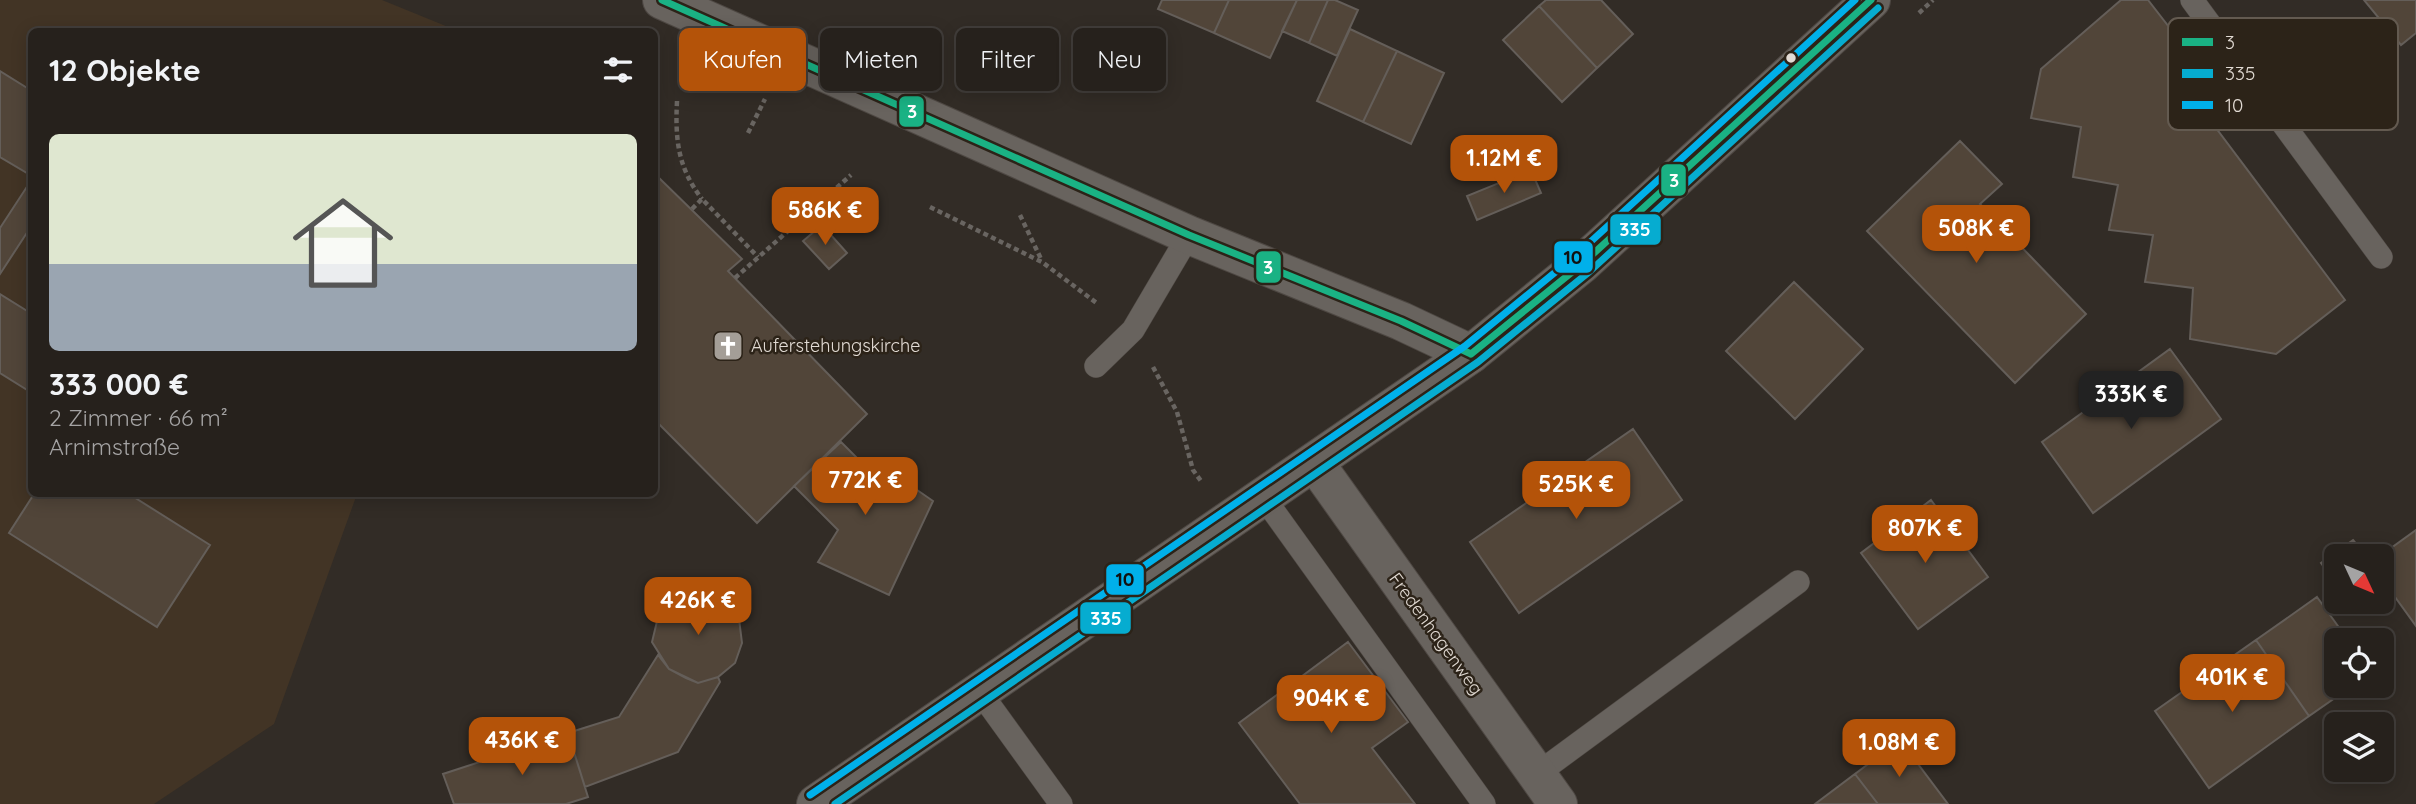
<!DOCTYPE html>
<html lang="de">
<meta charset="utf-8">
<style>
:root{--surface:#26211c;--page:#2e2925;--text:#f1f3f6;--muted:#a4a3a3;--line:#423e3b;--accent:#b45309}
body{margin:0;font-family:Quicksand,sans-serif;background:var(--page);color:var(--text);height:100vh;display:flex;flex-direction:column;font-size:26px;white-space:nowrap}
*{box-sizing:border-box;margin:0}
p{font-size:23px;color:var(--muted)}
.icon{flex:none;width:38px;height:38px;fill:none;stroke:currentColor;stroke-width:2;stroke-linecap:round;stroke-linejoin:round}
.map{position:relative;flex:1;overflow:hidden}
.side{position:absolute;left:28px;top:28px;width:630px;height:469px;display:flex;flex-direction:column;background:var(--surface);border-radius:10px;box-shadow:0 4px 18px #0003,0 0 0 2px var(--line)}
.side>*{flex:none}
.hud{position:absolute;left:679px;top:28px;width:665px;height:63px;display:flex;gap:14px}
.needle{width:46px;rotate:134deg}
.tools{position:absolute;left:2324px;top:544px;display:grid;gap:14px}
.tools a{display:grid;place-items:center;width:70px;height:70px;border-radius:10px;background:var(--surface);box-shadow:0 4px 18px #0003,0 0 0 2px var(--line);font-size:35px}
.price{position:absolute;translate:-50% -60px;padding:0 16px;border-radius:14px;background:var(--accent);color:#fff;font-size:23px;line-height:46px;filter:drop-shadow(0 2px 4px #0008)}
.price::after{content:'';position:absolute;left:50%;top:42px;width:21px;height:16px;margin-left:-10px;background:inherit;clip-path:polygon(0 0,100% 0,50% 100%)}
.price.on{background:#222;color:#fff}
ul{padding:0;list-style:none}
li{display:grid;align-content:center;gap:14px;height:371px;padding:0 21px}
li span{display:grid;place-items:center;height:217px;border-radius:10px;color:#555}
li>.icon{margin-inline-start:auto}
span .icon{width:126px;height:126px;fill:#fffc;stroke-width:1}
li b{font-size:30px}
h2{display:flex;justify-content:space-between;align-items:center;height:84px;padding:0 21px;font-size:30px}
.pill{padding:0 24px;border-radius:10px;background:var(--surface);box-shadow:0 4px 18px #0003,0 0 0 2px var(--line);font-size:24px;line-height:63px}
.pill.on{background:var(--accent);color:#fff}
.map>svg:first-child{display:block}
.built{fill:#423425}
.building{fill:#514539;stroke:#645e59;stroke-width:2}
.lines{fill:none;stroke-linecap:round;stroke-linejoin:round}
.service-casing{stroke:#4e4843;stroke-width:24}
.minor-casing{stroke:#4e4843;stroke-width:40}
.tertiary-casing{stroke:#4e4843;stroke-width:40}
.secondary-casing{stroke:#4e4843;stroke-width:40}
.path{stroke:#696561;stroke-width:4.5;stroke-dasharray:5 3.5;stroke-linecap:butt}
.service{stroke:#68635e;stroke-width:23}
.minor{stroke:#68635e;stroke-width:38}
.tertiary{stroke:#68635e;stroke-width:38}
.secondary{stroke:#68635e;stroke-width:38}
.bus-1-casing{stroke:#2c2318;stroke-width:12}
.bus-2-casing{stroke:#2c2318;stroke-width:12}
.bus-3-casing{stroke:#2c2318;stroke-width:12}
.bus-1{stroke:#1ab284;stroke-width:7}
.bus-2{stroke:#06acd0;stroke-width:7}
.bus-3{stroke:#00b0ea;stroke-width:7}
.bus-dot{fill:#e2dbd4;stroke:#2c2318;stroke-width:2.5}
.labels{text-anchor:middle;stroke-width:5;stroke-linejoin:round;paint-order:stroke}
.poi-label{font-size:18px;fill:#e2dbd4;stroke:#2c2318;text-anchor:start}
.street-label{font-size:18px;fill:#e2dbd4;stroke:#2c2318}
.key{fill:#2c2318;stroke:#635a50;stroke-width:2}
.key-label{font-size:19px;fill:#e2dbd4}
.line-badge{stroke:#2c2318;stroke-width:2.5}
.badge-label{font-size:19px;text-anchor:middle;font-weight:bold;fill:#fff}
.pale-badge-label{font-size:19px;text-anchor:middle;font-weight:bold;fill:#111}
</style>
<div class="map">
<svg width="2416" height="804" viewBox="0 0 2416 804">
<rect width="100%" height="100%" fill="#322c26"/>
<path class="built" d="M0 0H382L458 31 32 32V494H357L274 724 154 804H0Z"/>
<path class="building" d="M1162 0H1229L1214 33 1158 9Z
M1229 0H1297L1270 58 1214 33Z
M1297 0H1328L1309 43 1282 31Z
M1328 0H1335L1358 10 1337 56 1309 43Z
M1546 0H1601L1633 34 1597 68 1539 6Z
M2121 0H2148L2193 58 2174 72 2345 300 2276 354 2190 339 2193 288 2145 282 2153 235 2109 230 2118 185 2073 177 2081 127 2031 118 2041 69Z
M2364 0H2416V33L2401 45Z
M1539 6 1597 68 1562 102 1503 40Z
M1350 29 1397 51 1363 122 1317 101Z
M1397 51 1444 73 1411 144 1363 122Z
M0 71 32 91V176L0 157Z
M1960 141 2002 184 1980 204 2086 314 2015 383 1867 231Z
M1531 170 1541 193 1477 220 1467 196Z
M654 173 742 259 728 271 867 414 757 523 654 419Z
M32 179V225L0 274V228Z
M822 225 847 253 829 269 803 241Z
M1794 282 1863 349 1795 419 1726 351Z
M0 294 32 314V393L0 373Z
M2170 349 2221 419 2093 513 2042 442Z
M1633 429 1682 500 1519 613 1470 542Z
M841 442 873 474 881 465 933 501 889 595 818 562 838 530 794 486Z
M34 494H129L210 545 157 627 9 533Z
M1931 500 1988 577 1918 629 1861 553Z
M2416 530V626L2382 579V556H2380Z
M2353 540 2366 556H2336V584L2321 563Z
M683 595H713L739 619 742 643 735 663 718 677 698 683 669 669 652 642 659 613Z
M2317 597 2348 640H2336V686H2352L2309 716 2256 640Z
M2256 640 2309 716 2209 788 2155 711Z
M1348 642 1408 722 1372 748 1415 804H1300L1239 723Z
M658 655 669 669 686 678 698 683 718 677 720 682 678 752 585 787 568 733 619 717Z
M568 733 588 797 566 804H454L443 774Z
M1900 740 1948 804H1878L1855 774Z
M1855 774 1878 804H1815Z"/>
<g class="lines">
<g class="service-casing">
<path id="service" d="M2192 0 2381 257
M1096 366 1133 330 1189 235
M1264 498 1484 804
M980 692 1061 804
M1537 774 1798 582"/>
</g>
<g class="minor-casing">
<path id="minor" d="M1315 463 1558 804"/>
</g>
<g class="tertiary-casing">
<path id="tertiary" d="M662 0 1189 235 1401 321 1471 354"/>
</g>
<g class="secondary-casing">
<path id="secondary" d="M816 804 1471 354 1582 264 1871 0"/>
</g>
<path class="path" d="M1919 13 1933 0
M677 101C675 140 678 168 702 199
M748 133 765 99
M930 207 1042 262 1098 304
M692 209 702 199 758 257
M1020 215 1042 261
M801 220 813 233
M735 278 851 175
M1153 367 1177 412 1193 470 1201 481"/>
<use href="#service" class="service"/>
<use href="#minor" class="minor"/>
<use href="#tertiary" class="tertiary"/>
<use href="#secondary" class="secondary"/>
<g class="bus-1-casing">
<path id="bus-1" d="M662 0 1189 235 1401 321 1471 354
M1471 354 1582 264 1871 0"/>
</g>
<g class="bus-2-casing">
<path id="bus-2" d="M835 804 1478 362 1589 272 1878 8"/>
</g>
<g class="bus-3-casing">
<path id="bus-3" d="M810 795 1465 346 1575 256 1855 0"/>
</g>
<use href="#bus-1" class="bus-1"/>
<use href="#bus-2" class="bus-2"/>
<use href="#bus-3" class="bus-3"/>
</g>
<defs>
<g id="church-square" transform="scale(1.575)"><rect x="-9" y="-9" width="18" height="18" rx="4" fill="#a49e97" stroke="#2c2318"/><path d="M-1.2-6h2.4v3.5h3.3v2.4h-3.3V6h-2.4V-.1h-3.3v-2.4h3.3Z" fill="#fff"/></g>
</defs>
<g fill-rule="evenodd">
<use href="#church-square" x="728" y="346"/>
</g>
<circle class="bus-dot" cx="1791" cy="58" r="6"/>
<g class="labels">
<g class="poi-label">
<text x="751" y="352">Auferstehungskirche</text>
</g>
<g class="street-label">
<text transform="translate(1436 634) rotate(54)" y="6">Fredenhagenweg</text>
</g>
</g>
<rect x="2168" y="18" width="230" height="112" rx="10" class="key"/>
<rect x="2182" y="38" width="31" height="8" fill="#1ab284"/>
<rect x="2182" y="69" width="31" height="9" fill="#06acd0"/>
<rect x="2182" y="101" width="31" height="8" fill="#00b0ea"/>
<g class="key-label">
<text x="2225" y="49">3</text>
<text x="2225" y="80">335</text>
<text x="2225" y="112">10</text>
</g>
<g class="line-badge">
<rect x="898" y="95" width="27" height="33" rx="7" fill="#1ab284"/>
<rect x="1660" y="163" width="27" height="34" rx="7" fill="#1ab284"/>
<rect x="1609" y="213" width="53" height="33" rx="7" fill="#06acd0"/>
<rect x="1553" y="240" width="41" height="34" rx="7" fill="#00b0ea"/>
<rect x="1255" y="250" width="27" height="34" rx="7" fill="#1ab284"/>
<rect x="1105" y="563" width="40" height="33" rx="7" fill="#00b0ea"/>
<rect x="1079" y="601" width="53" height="34" rx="7" fill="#06acd0"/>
</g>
<g class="badge-label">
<text x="912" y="118">3</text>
<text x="1674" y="187">3</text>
<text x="1635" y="236">335</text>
<text x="1268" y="274">3</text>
<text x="1106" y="625">335</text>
</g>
<g class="pale-badge-label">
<text x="1573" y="264">10</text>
<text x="1125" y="586">10</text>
</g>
</svg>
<div class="tools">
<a><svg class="needle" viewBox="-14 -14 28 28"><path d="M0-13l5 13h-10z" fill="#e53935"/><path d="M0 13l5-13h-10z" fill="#a4a3a3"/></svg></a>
<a><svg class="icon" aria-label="locate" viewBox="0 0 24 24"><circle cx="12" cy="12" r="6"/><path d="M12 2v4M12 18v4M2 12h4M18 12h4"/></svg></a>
<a><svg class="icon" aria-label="layers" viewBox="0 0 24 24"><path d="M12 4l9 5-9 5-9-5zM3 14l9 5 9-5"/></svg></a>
</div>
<b class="price" style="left:1504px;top:195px">1.12M €</b>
<b class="price" style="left:825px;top:247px">586K €</b>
<b class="price" style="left:1976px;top:265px">508K €</b>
<b class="price on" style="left:2131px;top:431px">333K €</b>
<b class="price" style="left:865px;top:517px">772K €</b>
<b class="price" style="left:1576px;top:521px">525K €</b>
<b class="price" style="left:1925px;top:565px">807K €</b>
<b class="price" style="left:698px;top:637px">426K €</b>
<b class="price" style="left:2232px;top:714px">401K €</b>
<b class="price" style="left:1331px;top:735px">904K €</b>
<b class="price" style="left:522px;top:777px">436K €</b>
<b class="price" style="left:1899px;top:779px">1.08M €</b>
<div class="hud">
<a class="pill on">Kaufen</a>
<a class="pill">Mieten</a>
<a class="pill">Filter</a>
<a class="pill">Neu</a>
</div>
<section class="side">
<h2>12 Objekte<svg class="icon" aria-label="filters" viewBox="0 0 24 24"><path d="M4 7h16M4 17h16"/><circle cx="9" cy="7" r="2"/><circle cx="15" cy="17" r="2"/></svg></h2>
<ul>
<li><span style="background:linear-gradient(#dfe7d0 60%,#9aa5b1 0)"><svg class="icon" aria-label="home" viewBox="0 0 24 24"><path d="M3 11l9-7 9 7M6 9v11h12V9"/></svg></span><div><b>333 000 €</b><p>2 Zimmer · 66 m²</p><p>Arnimstraße</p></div></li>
</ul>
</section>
</div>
